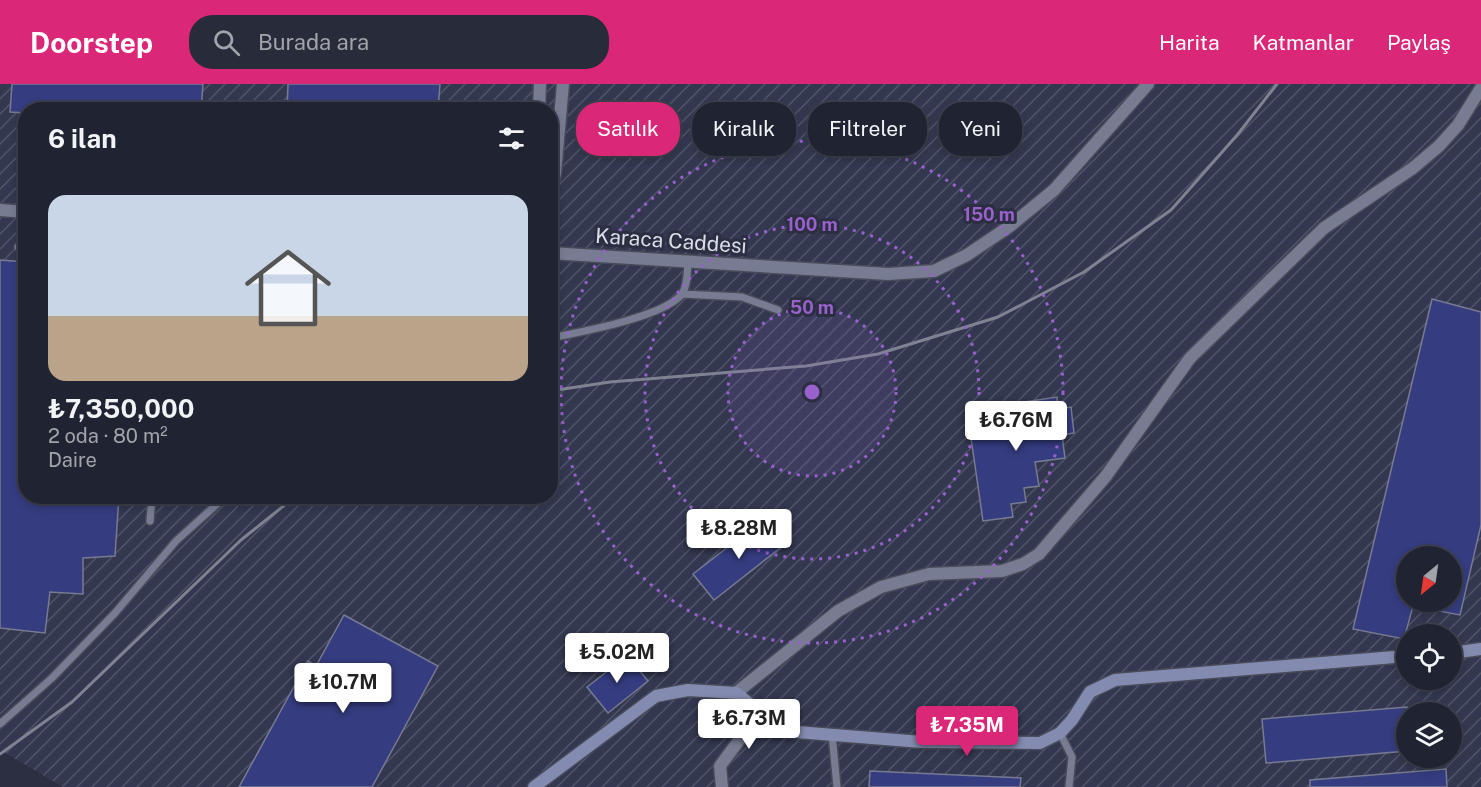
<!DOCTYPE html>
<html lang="tr">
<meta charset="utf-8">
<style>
:root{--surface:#202331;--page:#282b39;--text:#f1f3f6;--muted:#a2a4ab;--line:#3d404d;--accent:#db2777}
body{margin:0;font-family:"Public Sans",sans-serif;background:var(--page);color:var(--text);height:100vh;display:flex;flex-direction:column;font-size:22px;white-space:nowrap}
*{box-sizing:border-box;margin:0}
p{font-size:20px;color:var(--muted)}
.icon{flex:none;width:33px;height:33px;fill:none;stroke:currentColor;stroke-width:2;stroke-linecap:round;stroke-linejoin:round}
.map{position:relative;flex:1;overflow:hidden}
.details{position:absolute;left:18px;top:18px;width:540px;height:402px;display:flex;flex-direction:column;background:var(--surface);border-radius:24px;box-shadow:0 3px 9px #0003,0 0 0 2px var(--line)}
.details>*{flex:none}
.banner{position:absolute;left:576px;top:18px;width:570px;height:54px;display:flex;gap:12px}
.needle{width:39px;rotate:209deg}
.fabs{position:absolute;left:1396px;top:462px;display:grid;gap:12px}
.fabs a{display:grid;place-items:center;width:66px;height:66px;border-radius:50%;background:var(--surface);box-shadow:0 3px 9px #0003,0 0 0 2px var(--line);font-size:30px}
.price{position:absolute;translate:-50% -51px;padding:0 14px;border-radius:6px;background:#fff;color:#222;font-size:20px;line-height:39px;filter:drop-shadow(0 2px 3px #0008)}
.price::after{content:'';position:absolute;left:50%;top:36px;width:18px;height:14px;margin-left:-9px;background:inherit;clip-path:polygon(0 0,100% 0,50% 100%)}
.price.selected{background:var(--accent);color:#fff}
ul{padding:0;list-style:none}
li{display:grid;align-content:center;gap:12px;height:318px;padding:0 30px}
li+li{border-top:2px solid var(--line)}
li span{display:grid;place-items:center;height:186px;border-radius:18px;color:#555}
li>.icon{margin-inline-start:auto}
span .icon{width:108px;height:108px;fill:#fffc;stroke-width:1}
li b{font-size:26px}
h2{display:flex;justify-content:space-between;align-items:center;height:72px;padding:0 30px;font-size:26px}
.tag{padding:0 21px;border-radius:24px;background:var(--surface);box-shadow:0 3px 9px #0003,0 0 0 2px var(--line);font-size:21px;line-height:54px}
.tag.selected{background:var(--accent);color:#fff}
header{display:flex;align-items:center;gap:36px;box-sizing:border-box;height:84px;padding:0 30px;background:var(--accent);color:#fff}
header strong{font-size:28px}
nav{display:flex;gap:33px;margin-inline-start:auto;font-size:21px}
.search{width:420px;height:54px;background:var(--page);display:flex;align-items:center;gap:15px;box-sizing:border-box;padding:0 21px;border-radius:24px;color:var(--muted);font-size:22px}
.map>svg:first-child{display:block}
.industrial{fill:url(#industrial-furrows);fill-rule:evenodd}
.building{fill:#353c7f;stroke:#777b91;stroke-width:1.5;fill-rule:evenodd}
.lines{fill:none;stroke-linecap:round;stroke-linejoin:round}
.lane-casing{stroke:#484b59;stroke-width:10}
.street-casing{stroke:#484b59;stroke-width:15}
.secondary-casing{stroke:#484b59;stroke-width:15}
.lane{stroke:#787c92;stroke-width:7}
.street{stroke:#787c92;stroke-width:12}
.secondary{stroke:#848bb0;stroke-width:12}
.rail{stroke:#7f8291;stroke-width:3}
.ring{fill:none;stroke:#9861cc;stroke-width:3;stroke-dasharray:3 6}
.labels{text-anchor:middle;stroke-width:6;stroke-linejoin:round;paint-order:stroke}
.street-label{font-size:21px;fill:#dbdee9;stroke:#2b2f41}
.centre{fill:#9861cc;stroke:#2b2f41;stroke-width:3}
.ring-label{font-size:18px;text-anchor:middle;font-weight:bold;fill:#9861cc;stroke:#2b2f41;stroke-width:6;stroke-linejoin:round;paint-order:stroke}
</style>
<header>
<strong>Doorstep</strong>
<div class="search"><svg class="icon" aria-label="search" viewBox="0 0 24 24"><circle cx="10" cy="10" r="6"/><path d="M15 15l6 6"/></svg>Burada ara</div>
<nav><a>Harita</a><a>Katmanlar</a><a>Paylaş</a></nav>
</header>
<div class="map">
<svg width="1481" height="703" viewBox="0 0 1481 703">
<defs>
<pattern id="industrial-furrows" width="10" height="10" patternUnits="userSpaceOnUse" patternTransform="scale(1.5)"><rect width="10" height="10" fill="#333850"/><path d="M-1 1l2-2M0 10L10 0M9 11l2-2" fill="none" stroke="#505469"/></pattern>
</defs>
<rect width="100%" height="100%" fill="#2b2f41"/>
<path class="industrial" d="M0 0H1481V703H63L0 666ZM26 26H550V412H26ZM1407 472H1452V518H1407ZM1407 550H1452V596H1407ZM1407 628H1452V674H1407Z"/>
<path class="building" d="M12 0H203L201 26H26V29L10 28Z
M288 0H440L438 26H287Z
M0 176 26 178V412H119L115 472 83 474V510L50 508 45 549 0 544Z
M1432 215 1481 228V441L1460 531 1413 522 1404 555 1353 545ZM1407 472H1452V518H1407Z
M1057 313 1058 325 1071 323 1074 349 1062 351 1065 374 1035 378 1039 402 1024 404 1026 418 1011 420 1013 433 983 437 969 340 999 335 997 322Z
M764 435 784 461 714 516 693 490Z
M344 531 438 582 372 703H239L308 577 316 582Z
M627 572 648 597 608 629 587 603Z
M1407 623V667L1266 679 1262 635Z
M1446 685 1447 703H1310V696Z
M870 687 1021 694 1020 703H869Z"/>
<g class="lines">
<g class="lane-casing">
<path id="lane" d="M18 163H26
M682 210 742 213 778 226
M550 254C580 248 664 233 682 210 688 201 687 188 688 178
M150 437 152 412
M0 640 52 594 115 529 176 457 226 412
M1060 649 1072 673 1069 703
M832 650 837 703"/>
</g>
<g class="street-casing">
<path id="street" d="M539 26 540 0
M550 110 555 89 563 0
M0 126 26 128
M550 169 888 190 934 187 967 171 1010 142 1054 106 1148 0
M736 609 838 527 881 503 929 490 1002 487 1023 480 1039 470 1106 392 1190 274 1324 144 1413 84 1439 62 1458 41 1481 4
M722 703 720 682 749 643 758 626"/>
</g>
<g class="secondary-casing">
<path id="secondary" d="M1452 569 1481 565
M534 703 656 612 688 606 736 609 784 647 922 658 1040 659 1060 649 1072 636 1090 608 1115 596 1407 572"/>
</g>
<use href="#lane" class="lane"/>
<use href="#street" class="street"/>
<use href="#secondary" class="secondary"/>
<path class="rail" d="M550 307 610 298 806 282 878 270 998 233 1084 188 1171 126 1238 50 1277 0
M0 670 72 618 241 456 296 412"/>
</g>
<circle cx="812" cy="308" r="84" fill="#9861cc" fill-opacity=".12"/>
<g class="ring">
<circle cx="812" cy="308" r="84"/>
<circle cx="812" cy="308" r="167"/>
<circle cx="812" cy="308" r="251"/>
</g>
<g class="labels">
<g class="street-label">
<text transform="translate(671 157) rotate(4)" y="7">Karaca Caddesi</text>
</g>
</g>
<circle cx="812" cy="308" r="9" class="centre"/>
<g class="ring-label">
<text x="989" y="137">150 m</text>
<text x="812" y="147">100 m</text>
<text x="812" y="230">50 m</text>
</g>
</svg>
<div class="fabs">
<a><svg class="needle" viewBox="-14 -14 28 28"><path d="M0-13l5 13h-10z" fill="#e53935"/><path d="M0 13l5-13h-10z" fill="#a2a4ab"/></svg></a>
<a><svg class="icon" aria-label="locate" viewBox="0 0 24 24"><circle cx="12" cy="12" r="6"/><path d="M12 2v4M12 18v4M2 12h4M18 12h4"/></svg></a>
<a><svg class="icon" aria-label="layers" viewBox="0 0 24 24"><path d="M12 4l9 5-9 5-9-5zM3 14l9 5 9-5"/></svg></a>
</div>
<b class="price" style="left:1016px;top:368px">₺6.76M</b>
<b class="price" style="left:739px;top:476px">₺8.28M</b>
<b class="price" style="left:617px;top:600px">₺5.02M</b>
<b class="price" style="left:343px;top:630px">₺10.7M</b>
<b class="price" style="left:749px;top:666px">₺6.73M</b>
<b class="price selected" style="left:967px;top:673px">₺7.35M</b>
<div class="banner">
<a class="tag selected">Satılık</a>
<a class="tag">Kiralık</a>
<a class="tag">Filtreler</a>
<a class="tag">Yeni</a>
</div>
<section class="details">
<h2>6 ilan<svg class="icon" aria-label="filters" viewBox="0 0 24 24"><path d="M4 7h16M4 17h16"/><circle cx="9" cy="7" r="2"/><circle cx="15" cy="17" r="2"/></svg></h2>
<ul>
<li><span style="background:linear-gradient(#c9d6e8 65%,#b9a48a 0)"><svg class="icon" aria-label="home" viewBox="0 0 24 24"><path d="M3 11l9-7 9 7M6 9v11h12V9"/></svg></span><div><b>₺7,350,000</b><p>2 oda · 80 m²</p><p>Daire</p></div></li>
</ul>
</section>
</div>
